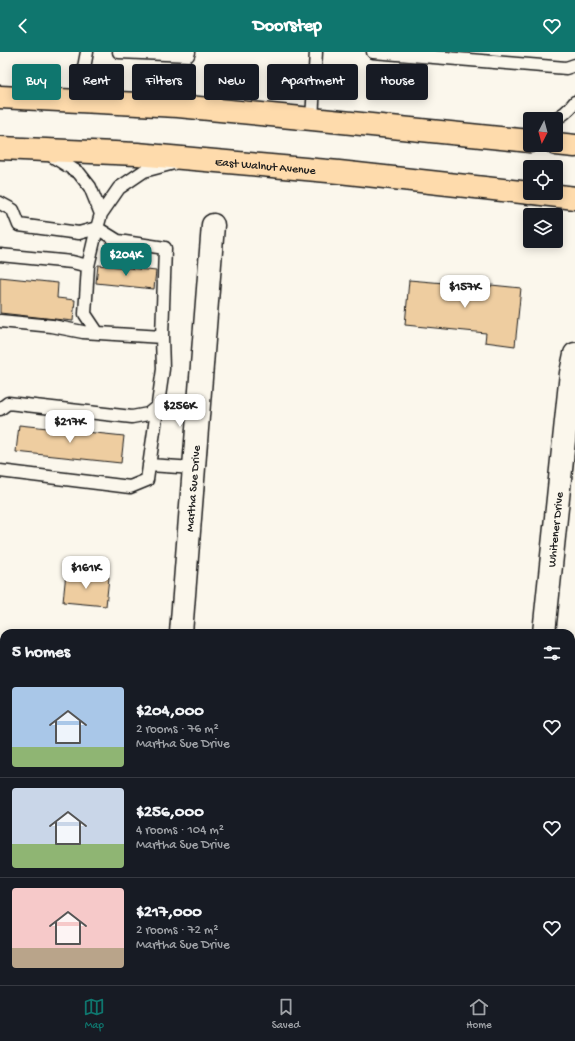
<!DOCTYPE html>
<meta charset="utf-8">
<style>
:root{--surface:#171b24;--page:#20242c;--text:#f1f3f6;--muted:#9ea1a6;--line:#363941;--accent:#0f766e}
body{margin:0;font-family:"Gochi Hand",sans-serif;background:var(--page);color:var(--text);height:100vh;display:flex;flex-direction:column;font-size:15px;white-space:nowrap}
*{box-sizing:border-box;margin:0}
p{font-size:13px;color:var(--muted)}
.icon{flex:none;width:22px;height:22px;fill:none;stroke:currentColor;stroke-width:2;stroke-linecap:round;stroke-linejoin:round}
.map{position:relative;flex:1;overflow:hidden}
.drawer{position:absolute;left:0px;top:577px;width:575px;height:356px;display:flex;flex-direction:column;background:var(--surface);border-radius:12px 12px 0 0;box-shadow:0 2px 10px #0003}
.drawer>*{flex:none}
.guide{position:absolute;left:12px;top:12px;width:551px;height:36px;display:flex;gap:8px}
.needle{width:26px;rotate:186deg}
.buttons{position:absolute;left:523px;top:60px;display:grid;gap:8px}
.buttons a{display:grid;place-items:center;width:40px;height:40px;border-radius:4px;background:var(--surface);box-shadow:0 2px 10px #0003;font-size:20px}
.price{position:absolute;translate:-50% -34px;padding:0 9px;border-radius:8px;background:#fff;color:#222;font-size:13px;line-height:26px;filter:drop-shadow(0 1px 2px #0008)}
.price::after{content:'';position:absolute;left:50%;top:24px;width:12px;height:9px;margin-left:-6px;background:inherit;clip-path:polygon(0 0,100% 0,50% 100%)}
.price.current{background:var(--accent);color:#fff}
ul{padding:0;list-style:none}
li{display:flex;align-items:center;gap:12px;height:100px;padding:0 12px}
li+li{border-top:1px solid var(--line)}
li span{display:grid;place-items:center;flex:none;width:112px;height:80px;border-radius:4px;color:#555}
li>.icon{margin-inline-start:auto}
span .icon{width:48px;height:48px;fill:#fffc;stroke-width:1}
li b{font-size:17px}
h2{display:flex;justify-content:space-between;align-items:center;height:48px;padding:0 12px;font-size:17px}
.pill{padding:0 14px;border-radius:4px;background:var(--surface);box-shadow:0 2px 10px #0003;font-size:14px;line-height:36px}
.pill.current{background:var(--accent);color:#fff}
header{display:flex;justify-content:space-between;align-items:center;height:52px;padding:0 12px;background:var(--accent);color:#fff;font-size:18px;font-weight:800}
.dock{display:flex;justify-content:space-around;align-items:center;height:56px;border-top:1px solid var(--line);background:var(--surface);font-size:11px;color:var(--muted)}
.dock a{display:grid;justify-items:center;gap:2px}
.dock .current{color:var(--accent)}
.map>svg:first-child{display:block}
.building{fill:#eecda0;stroke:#1c1c1c}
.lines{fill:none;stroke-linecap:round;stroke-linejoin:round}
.lane-casing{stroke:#1c1c1c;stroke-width:15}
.street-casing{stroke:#1c1c1c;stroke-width:25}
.primary-casing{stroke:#1c1c1c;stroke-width:25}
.lane{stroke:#fbf7ec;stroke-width:12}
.street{stroke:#fbf7ec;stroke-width:22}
.primary{stroke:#fedbac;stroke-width:22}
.labels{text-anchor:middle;stroke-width:3.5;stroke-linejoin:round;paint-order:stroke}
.street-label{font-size:12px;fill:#1c1c1c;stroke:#fbf7ec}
</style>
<header><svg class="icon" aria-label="back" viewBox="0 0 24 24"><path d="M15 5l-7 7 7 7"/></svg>Doorstep<svg class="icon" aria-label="heart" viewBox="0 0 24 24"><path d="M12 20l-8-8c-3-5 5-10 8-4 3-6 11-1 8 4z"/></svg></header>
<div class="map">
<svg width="575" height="933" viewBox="0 0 575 933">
<rect width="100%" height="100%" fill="#fbf7ec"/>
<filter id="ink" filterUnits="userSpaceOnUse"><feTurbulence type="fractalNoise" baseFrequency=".025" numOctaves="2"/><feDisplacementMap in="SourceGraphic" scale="8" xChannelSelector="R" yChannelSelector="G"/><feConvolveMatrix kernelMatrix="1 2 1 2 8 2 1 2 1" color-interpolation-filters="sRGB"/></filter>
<g filter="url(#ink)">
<path class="building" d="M98 213 156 219 154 237 96 231Z
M0 225 58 231 57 246 75 248 73 269 0 261Z
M409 228 491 235V233L521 236 515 294 485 290 486 281 405 273Z
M19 373 124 384 121 411 16 400Z
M66 521 109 525 106 554 63 550Z"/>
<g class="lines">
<g class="lane-casing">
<path id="lane" d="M119 0 188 3 189 0
M373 0 566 16 575 13
M83 49 82 26 87 0
M312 67 316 0
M554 67C563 64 569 58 575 50
M47 101 79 121 90 135 101 162
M0 151 13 158 19 173 79 181 97 176 101 162 119 136 144 119 174 111
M0 203 72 210 88 214
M0 269 52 274 83 280 162 285 163 317 147 428 130 435 0 419
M97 280 85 262 88 214 97 176 118 189 165 196 162 285
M0 357 8 351 132 365 148 362 158 354
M149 413 194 416"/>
</g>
<g class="street-casing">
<g id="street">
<path id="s1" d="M181 581 213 173"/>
<path id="s2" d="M544 581 571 321 575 302"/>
<path d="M153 933V929"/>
<path d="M508 933 509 929"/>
</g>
</g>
<g class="primary-casing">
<g id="primary">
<path d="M0 45 178 54 312 67 530 89"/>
<path d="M556 92 575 94"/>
<path id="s3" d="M0 96 137 102 339 120 530 141"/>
<path d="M534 141 575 146"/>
</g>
</g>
<use href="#lane" class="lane"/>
<use href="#street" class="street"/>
<use href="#primary" class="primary"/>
</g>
</g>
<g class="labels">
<g class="street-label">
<text dy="4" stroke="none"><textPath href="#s3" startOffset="266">East Walnut Avenue</textPath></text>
<text dy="4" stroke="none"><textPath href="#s1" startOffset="145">Martha Sue Drive</textPath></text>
<text dy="4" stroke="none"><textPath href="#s2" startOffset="104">Whitener Drive</textPath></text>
</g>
</g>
</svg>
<div class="buttons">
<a><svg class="needle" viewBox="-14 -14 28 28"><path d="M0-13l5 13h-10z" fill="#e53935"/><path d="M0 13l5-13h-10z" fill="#9ea1a6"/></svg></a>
<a><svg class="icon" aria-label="locate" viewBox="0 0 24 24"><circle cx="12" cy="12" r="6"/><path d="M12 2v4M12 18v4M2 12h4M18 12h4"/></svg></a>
<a><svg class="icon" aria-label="layers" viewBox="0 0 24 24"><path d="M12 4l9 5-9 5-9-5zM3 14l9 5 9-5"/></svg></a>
</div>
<b class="price current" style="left:126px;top:225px">$204K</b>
<b class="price" style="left:465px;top:257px">$157K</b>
<b class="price" style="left:180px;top:376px">$256K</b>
<b class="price" style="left:70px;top:392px">$217K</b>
<b class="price" style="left:86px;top:538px">$161K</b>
<div class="guide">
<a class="pill current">Buy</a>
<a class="pill">Rent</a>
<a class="pill">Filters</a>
<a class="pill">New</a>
<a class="pill">Apartment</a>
<a class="pill">House</a>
</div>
<section class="drawer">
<h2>5 homes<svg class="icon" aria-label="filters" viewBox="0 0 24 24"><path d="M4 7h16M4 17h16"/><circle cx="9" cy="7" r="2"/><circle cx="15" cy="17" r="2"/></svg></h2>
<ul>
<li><span style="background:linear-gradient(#a9c7e8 75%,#8fb573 0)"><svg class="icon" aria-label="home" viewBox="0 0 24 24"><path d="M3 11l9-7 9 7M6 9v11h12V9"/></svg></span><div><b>$204,000</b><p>2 rooms · 76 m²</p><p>Martha Sue Drive</p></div><svg class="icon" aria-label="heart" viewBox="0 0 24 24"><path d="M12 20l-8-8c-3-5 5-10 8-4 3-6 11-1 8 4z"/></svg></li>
<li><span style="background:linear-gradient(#c9d6e8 70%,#8fb573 0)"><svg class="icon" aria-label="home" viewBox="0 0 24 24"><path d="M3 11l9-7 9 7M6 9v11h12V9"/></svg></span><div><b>$256,000</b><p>4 rooms · 104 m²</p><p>Martha Sue Drive</p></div><svg class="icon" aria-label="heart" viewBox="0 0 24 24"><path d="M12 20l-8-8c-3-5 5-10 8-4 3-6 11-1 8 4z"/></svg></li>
<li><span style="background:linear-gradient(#f6c9c9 75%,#b9a48a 0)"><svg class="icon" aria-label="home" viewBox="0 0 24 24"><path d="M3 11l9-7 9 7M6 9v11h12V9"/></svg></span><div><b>$217,000</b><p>2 rooms · 72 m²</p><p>Martha Sue Drive</p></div><svg class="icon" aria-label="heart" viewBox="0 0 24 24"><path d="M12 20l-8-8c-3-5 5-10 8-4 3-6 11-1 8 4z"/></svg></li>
</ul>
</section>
</div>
<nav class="dock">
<a class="current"><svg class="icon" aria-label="map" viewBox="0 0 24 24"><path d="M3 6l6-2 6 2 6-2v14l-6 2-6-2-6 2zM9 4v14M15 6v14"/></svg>Map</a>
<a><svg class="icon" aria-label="saved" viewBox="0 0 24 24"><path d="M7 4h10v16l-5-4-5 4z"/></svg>Saved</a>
<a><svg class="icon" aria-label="home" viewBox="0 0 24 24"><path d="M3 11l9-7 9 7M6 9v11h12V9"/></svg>Home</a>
</nav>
